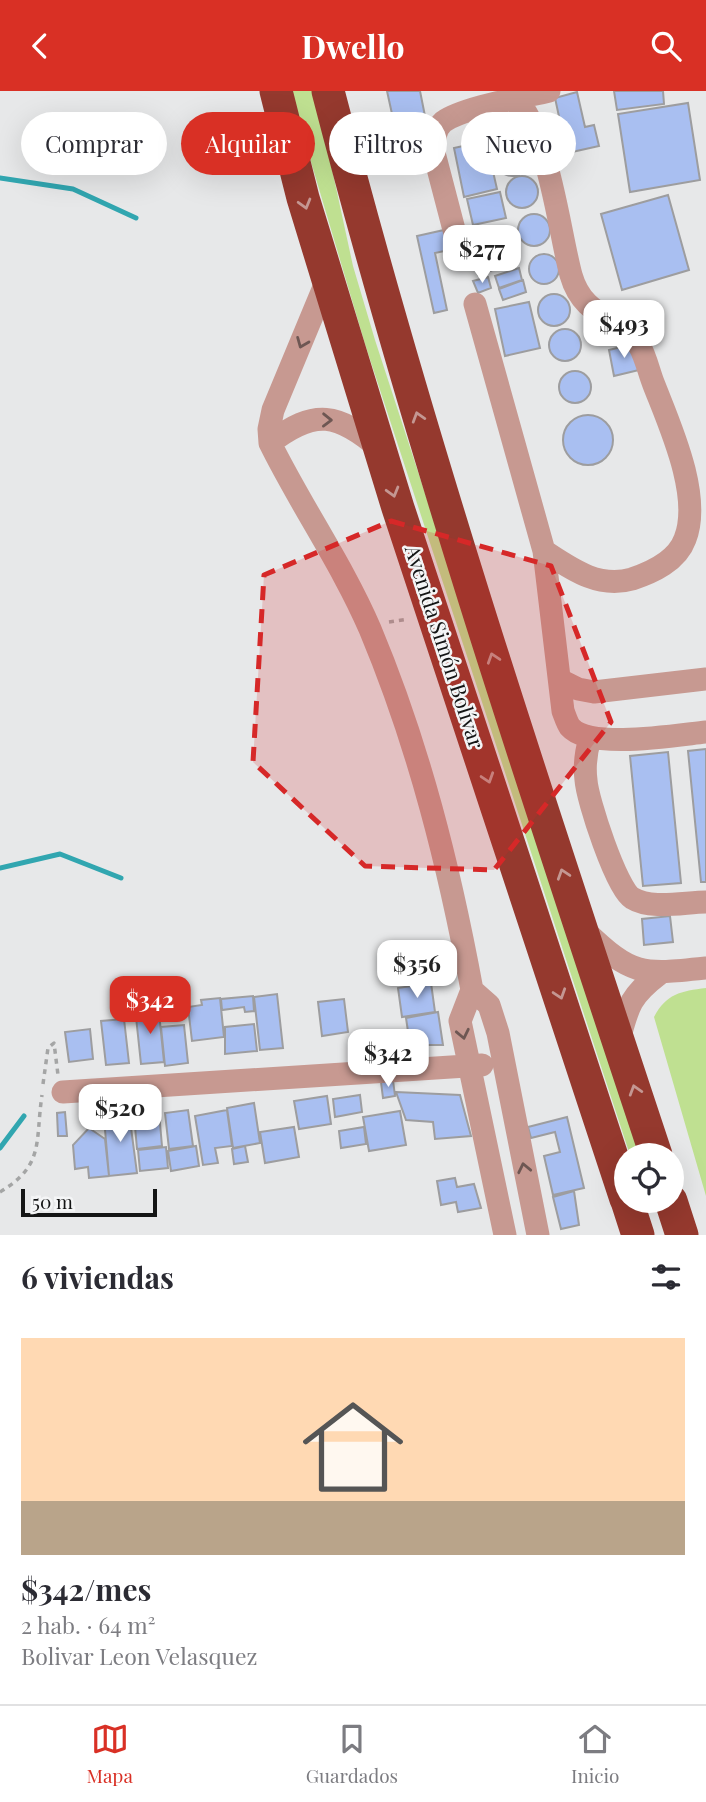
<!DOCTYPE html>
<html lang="es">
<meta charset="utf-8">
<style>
:root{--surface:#fff;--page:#f2f2f3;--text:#2b2b33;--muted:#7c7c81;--line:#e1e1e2;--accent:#d93025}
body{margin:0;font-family:"Playfair Display",serif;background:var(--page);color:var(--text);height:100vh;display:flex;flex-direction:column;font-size:26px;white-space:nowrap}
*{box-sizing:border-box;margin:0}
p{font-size:23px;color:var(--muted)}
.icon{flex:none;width:38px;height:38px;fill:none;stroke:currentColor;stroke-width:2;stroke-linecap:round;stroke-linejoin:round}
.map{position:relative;height:1144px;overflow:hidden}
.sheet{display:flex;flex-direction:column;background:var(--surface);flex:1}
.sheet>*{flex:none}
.top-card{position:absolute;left:21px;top:21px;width:665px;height:63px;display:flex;gap:14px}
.buttons{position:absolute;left:614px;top:1052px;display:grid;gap:14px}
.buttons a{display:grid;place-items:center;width:70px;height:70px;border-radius:50%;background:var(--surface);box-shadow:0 7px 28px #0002;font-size:35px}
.scale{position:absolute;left:21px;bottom:18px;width:136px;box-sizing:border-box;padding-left:7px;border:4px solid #141515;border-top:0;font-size:19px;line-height:24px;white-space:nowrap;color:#141515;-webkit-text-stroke:5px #f4f5f6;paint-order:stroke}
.price{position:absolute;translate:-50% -60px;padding:0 16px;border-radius:14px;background:#fff;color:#222;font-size:23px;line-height:46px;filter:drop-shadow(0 2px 4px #0008)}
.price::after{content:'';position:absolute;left:50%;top:42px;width:21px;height:16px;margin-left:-10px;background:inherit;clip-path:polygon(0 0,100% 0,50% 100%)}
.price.selected{background:var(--accent);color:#fff}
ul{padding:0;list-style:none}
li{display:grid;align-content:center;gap:14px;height:371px;padding:0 21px}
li+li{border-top:2px solid var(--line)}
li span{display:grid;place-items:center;height:217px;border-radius:0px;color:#555}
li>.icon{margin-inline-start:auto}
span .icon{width:126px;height:126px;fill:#fffc;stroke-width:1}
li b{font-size:30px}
h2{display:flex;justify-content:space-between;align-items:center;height:84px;padding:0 21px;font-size:30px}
.chip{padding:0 24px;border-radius:32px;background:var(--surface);box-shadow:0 7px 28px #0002;font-size:24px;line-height:63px}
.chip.selected{background:var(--accent);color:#fff}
header{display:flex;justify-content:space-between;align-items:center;height:91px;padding:0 21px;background:var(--accent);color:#fff;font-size:32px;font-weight:700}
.dock{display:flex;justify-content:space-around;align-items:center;height:98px;border-top:2px solid var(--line);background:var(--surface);font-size:19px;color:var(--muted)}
.dock a{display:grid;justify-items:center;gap:4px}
.dock .selected{color:var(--accent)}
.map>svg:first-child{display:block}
.green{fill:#bfe091}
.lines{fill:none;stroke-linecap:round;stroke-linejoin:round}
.stream{stroke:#31a6b0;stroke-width:5}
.building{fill:#a9bff1;stroke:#9d9d9f;stroke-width:2}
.path{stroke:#a4a5a5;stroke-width:3.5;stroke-dasharray:5 5;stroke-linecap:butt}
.minor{stroke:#c79991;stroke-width:23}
.highway{stroke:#95392e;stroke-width:33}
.oneway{stroke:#c49792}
.oneway2{stroke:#6e5753}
.marked{fill:#d62828;fill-opacity:0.2;stroke:#d62828;stroke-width:5;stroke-dasharray:14 9;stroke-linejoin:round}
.labels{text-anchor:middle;stroke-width:5;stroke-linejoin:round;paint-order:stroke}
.street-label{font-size:21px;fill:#141515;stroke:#f4f5f6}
</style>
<header><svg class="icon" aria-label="back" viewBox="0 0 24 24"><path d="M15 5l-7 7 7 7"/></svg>Dwello<svg class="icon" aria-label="search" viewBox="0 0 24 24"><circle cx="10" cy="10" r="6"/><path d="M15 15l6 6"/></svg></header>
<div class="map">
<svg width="706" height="1144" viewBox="0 0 706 1144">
<rect width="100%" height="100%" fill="#e7e8e9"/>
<path class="green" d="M290 0H315L353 175 375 249 641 1064H630L365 253Z
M706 897V1105L654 926C666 903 681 900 706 897Z"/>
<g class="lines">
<path class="stream" d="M0 87 73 98 136 127
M0 777 60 763 121 787
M0 1057 24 1025"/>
</g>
<path class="building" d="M387 0H420L425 25 394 32Z
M614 0H663L664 13 617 19Z
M577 1 585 36 594 34 599 55 572 61 571 57 566 58 555 7Z
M688 12 700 89 630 101 618 23Z
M486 50 497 98 464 106 454 57Z
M496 69a16 16 0 1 1 32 0a16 16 0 1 1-32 0Z
M506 101a16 16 0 1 1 32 0a16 16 0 1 1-32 0Z
M500 101 506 127 473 134 467 108Z
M668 104 689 179 622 199 601 123Z
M518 139a16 16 0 1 1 32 0a16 16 0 1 1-32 0Z
M444 139 449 159 435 162 447 219 434 222 417 145Z
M529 178a15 15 0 1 1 30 0a15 15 0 1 1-30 0Z
M498 165 502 176 478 184 474 173Z
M519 177 522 189 499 197 495 185Z
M488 186 491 197 478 202 473 190Z
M523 189 526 201 503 209 499 198Z
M538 219a16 16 0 1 1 32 0a16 16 0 1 1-32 0Z
M529 211 540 257 505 265 495 218Z
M549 254a16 16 0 1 1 32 0a16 16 0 1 1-32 0Z
M633 253 639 279 614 285 609 259Z
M559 296a16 16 0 1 1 32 0a16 16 0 1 1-32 0Z
M563 349a25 25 0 1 1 50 0a25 25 0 1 1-50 0Z
M706 658V791H701L688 660Z
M668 661 681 792 643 795 630 665Z
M670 825 673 851 644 854 642 828Z
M431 892 435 921 402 926 398 897Z
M277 903 283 957 260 959 254 906Z
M253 905 254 920 245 921 244 916 222 919 221 908Z
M220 907 224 946 192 950 188 916 202 914 201 909Z
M344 908 348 941 322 945 318 911Z
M185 909 186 920 160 923 158 912Z
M158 912 164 971 141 973 136 926 145 925 144 914Z
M438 921 443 954H410L406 927Z
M124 928 129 972 106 974 101 930Z
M254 933 257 960 225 963V936Z
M184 934 188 972 165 975 161 936Z
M90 938 93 968 69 971 65 941Z
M393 989 395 1005 383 1007 381 991Z
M396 1001 460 1004 471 1045 435 1048 433 1031 406 1029Z
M360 1004 362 1021 335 1026 333 1008Z
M327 1005 331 1033 299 1038 294 1010Z
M254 1012 260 1052 233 1057 227 1017Z
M128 1014 137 1082 109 1085 104 1027 121 1026 120 1015Z
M188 1019 193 1055 169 1058 165 1022Z
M227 1019 232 1055 215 1057 218 1072 203 1074 195 1025Z
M400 1020 406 1054 369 1060 363 1026Z
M65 1021 67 1045H58L57 1022Z
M159 1021 162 1055 137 1058 134 1024Z
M567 1026 584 1097 553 1104 544 1065 560 1061 555 1041 531 1047 528 1036Z
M294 1036 299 1066 265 1072 260 1041Z
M364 1036 366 1053 341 1057 339 1040Z
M89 1037 105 1048 109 1085 89 1087 88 1076 75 1078 73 1054Z
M196 1055 199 1075 171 1080 168 1060Z
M245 1055 248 1071 234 1073 232 1058Z
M166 1056 168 1077 140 1080 138 1059Z
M455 1087 457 1096 474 1093 481 1117 458 1121 456 1111 441 1114 437 1090Z
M574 1100 579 1134 561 1138 553 1106Z"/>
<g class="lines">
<path class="path" d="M389 531 408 528
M43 993 48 957 54 952 58 984
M0 1101C45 1074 35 1051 42 1004"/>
<path class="minor" d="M508 0C548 31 558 136 571 184 584 230 622 224 639 254 646 266 649 282 654 294 670 335 702 405 685 448 677 470 653 481 632 488 598 498 570 477 544 460L563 620C565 625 567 632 570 636 590 659 677 644 706 641
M458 154 434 62C434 51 434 39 443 31 462 17 524 6 549 0
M327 189 273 319 269 338 270 352C301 415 342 473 370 538 419 655 449 775 472 899
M475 213 544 460
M270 352C315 317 338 322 380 358
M560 589 578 598 594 601 706 588
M590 647C586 661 584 674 586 689 587 708 617 799 632 807 651 819 685 811 706 811
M584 839C632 885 641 884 706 877
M619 949C628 915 630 905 659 883
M63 1001 482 974
M505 1144 460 930 472 899 489 914 498 942 538 1144"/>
<path class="highway" d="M276 0 303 107 398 417 626 1108
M328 0C421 360 539 711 656 1064
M627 1110 638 1144
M671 1110 682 1144"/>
</g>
<defs><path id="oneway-chevron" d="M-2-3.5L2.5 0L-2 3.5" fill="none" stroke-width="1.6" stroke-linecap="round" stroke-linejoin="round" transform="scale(1.75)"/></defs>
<g class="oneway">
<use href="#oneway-chevron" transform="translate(305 113) rotate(74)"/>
<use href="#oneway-chevron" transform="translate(418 326) rotate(-107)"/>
<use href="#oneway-chevron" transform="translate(393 401) rotate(74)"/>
<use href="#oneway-chevron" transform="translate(493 567) rotate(-108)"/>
<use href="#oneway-chevron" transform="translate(488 687) rotate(72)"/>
<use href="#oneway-chevron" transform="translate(563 783) rotate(-108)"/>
<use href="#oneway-chevron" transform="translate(560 903) rotate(72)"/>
<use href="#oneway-chevron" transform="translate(635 999) rotate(-107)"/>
</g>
<g class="oneway2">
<use href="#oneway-chevron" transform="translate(302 252) rotate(112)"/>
<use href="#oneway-chevron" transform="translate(327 329) rotate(1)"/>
<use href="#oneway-chevron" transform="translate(463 943) rotate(78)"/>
<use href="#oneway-chevron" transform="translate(524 1077) rotate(-102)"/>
</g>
<path class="marked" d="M391 430 551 475 611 631 494 779 365 775 253 671 264 484Z"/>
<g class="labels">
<g class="street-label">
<text transform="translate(444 556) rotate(72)" y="7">Avenida Simón Bolívar</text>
</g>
</g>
</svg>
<div class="buttons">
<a><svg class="icon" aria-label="locate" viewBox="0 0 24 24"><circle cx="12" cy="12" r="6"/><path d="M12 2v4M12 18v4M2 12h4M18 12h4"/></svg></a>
</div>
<div class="scale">50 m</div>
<b class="price" style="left:482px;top:194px">$277</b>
<b class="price" style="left:624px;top:269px">$493</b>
<b class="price" style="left:417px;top:909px">$356</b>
<b class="price selected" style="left:150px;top:945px">$342</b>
<b class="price" style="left:388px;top:998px">$342</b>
<b class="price" style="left:120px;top:1053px">$520</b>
<div class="top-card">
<a class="chip">Comprar</a>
<a class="chip selected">Alquilar</a>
<a class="chip">Filtros</a>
<a class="chip">Nuevo</a>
</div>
</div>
<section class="sheet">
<h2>6 viviendas<svg class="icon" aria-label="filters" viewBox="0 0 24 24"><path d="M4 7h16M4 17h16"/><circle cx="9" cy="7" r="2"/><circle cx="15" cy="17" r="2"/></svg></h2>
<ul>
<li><span style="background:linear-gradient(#ffd9b3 75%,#b9a48a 0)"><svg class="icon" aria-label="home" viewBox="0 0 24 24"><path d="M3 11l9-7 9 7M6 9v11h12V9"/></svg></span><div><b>$342/mes</b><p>2 hab. · 64 m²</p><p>Bolivar Leon Velasquez</p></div></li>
</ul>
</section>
<nav class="dock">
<a class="selected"><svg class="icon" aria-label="map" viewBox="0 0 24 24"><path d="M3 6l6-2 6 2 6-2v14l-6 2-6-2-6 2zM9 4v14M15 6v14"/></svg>Mapa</a>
<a><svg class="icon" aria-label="saved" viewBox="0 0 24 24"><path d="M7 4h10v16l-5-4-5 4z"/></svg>Guardados</a>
<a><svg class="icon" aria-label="home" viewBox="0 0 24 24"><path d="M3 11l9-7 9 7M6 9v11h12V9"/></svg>Inicio</a>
</nav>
